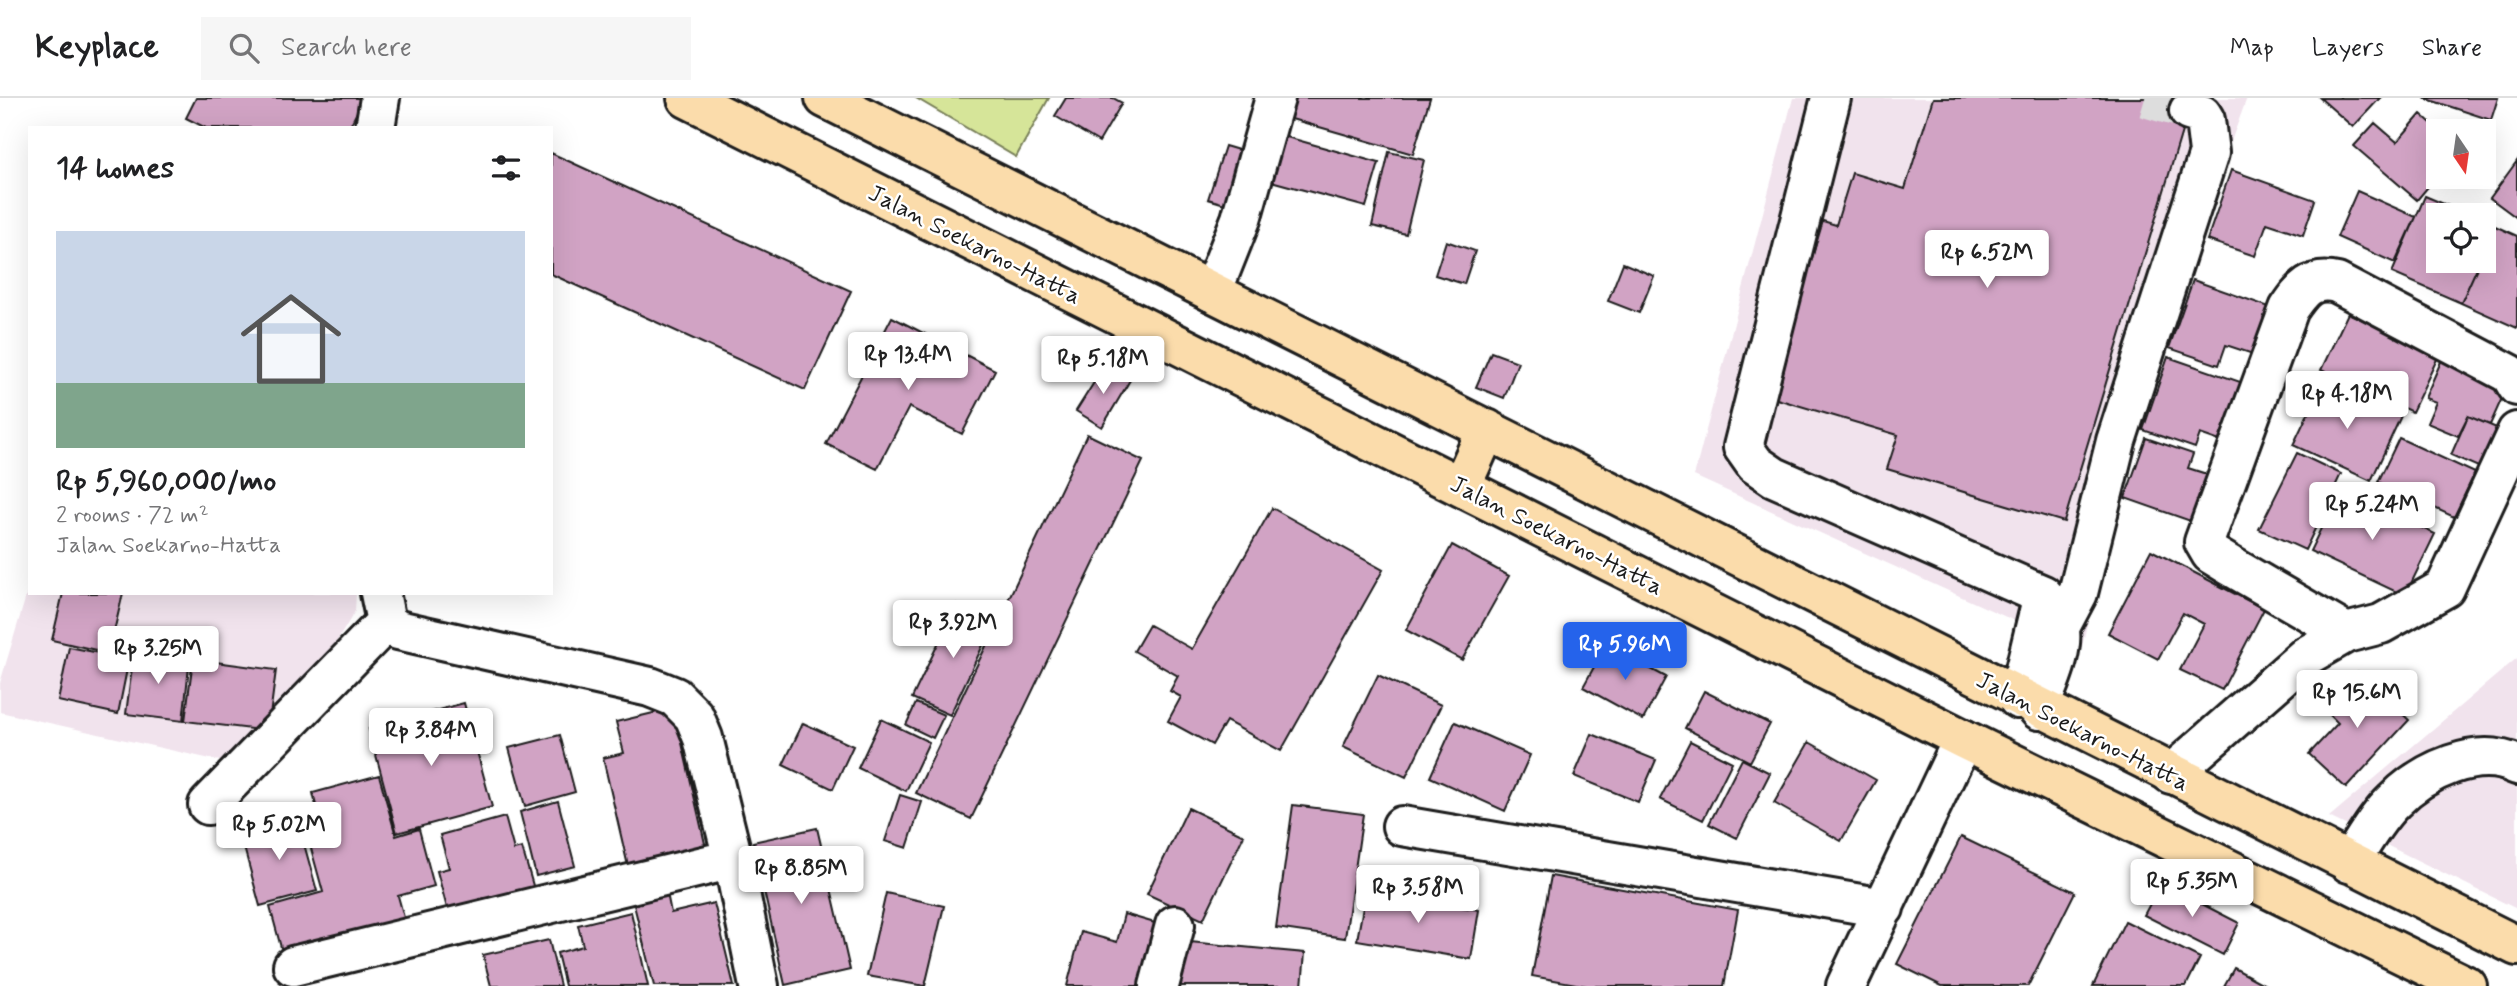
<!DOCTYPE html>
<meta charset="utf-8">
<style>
:root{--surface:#fff;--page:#f6f6f6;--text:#202124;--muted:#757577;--line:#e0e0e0;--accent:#2563eb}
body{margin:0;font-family:Mynerve,sans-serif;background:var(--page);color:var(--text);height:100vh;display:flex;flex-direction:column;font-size:26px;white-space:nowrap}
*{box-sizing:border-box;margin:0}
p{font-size:23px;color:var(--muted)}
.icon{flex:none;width:38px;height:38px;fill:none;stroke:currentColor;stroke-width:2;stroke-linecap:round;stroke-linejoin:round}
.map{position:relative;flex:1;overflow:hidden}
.sheet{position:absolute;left:28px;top:28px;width:525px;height:469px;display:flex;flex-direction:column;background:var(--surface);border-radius:0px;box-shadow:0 7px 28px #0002}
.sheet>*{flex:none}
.needle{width:46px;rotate:167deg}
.controls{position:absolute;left:2426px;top:21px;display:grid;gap:14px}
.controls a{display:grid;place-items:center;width:70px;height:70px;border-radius:0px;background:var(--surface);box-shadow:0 7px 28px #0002;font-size:35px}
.price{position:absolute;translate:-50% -60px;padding:0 16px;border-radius:7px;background:#fff;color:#222;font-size:23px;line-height:46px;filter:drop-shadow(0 2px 4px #0008)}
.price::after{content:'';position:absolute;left:50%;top:42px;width:21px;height:16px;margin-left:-10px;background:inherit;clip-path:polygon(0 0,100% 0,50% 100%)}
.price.current{background:var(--accent);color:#fff}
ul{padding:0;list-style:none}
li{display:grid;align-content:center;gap:14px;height:371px;padding:0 28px}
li+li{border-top:2px solid var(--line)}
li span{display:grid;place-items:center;height:217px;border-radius:0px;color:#555}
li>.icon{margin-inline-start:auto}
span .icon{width:126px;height:126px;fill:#fffc;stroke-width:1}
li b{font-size:30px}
h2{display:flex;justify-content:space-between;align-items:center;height:84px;padding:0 28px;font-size:30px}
header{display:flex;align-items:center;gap:42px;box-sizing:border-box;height:98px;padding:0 35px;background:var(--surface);border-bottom:2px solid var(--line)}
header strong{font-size:33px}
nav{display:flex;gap:38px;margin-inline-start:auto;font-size:24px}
.search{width:490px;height:63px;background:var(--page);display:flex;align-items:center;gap:18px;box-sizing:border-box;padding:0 24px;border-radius:0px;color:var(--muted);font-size:26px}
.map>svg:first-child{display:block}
.built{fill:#f1e3ed}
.grass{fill:#d6e599;stroke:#79805a;stroke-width:2}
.building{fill:#d1a3c4;stroke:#1c1c1c;stroke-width:2}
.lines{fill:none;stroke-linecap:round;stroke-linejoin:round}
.minor-tunnel{stroke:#ddd;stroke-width:38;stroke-dasharray:38 19;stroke-linecap:butt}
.minor-casing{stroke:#1c1c1c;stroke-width:44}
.highway-casing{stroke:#1c1c1c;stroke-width:44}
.minor{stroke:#fff;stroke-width:38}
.highway{stroke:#fbdcab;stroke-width:38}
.labels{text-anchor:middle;stroke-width:5;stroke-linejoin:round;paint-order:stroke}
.street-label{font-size:24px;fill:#1c1c1c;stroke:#fff}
</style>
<header>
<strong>Keyplace</strong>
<div class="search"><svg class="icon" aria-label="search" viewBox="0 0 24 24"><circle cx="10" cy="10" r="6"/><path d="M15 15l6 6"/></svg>Search here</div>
<nav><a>Map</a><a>Layers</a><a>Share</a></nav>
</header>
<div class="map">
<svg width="2517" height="888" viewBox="0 0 2517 888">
<rect width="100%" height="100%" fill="#fff"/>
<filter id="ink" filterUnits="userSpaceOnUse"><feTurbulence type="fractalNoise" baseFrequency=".0143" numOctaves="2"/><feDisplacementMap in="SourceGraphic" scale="14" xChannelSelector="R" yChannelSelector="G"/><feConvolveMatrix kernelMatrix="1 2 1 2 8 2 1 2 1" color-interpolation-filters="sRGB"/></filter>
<g filter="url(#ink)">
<path class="built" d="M1793 0H2247L2143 282 2081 553 1694 378Z
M30 485V495H356L355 513 260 672 0 614V585Z
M2517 560V811L2329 719Z"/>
<path class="grass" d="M916 0H1049L1016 59Z"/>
<path class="building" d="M196 0H364L349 30H206L186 20Z
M1066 0H1113L1122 5 1099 44 1055 18Z
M1294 0H1430L1413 56 1288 20Z
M1933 0H2192L2064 424 1887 371 1898 337 1770 299 1823 123 1836 127 1852 75 1905 91Z
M2320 0H2380L2353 29Z
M2424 0H2498L2491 22Z
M2421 16 2440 33H2438V77L2417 102 2354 48 2375 25 2397 44Z
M1283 38 1379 65 1366 109 1271 83Z
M1225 48 1252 56 1235 109 1208 101Z
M1389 54 1424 62 1406 136 1372 128Z
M551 55 851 193 805 292 551 176Z
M2517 63V120L2490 100Z
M2231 72 2315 102 2303 137 2267 125 2255 158 2207 142Z
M2357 93 2416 119 2395 165 2337 139Z
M2425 98 2470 117H2438V163H2480L2461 205 2392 175Z
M2483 123 2495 128 2483 155Z
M2495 128 2517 138V230L2461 205 2480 163H2483V155Z
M1446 143 1475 153 1464 186 1435 177Z
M1623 165 1654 178 1639 215 1608 203Z
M2193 182 2275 211 2259 258 2226 247 2219 267 2169 250Z
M2348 215 2439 257 2412 314 2321 272Z
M892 219 995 272 962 336 909 309 877 371 826 346Z
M2446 252 2511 280 2490 327 2468 318 2458 338 2427 325 2436 304 2425 300Z
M1491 254 1518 264 1504 300 1476 289Z
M2168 259 2252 288 2231 347 2200 336 2195 350 2143 332Z
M1105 267 1130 282 1102 329 1076 313Z
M2324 282 2401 318 2371 383 2293 347Z
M2468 318 2511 336 2494 376 2451 357Z
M1087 336 1143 363 971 721 916 695Z
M2146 340 2193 356 2188 370 2219 380 2202 427 2125 400Z
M2399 340 2475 375 2454 419 2378 384Z
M2297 355 2341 376 2305 452 2259 431Z
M2340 391 2435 436 2405 498 2310 453Z
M1272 410 1383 472 1281 653 1226 623 1212 647 1168 623 1181 599 1170 593 1178 578 1134 553 1149 527 1192 551Z
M1452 447 1509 478 1462 562 1406 532Z
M2151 452 2264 511 2222 592 2180 572 2204 526 2183 515 2158 561 2108 535Z
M63 495H123L109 555 52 542Z
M957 506 994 524 950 617 912 600Z
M1606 547 1666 579 1643 622 1583 589Z
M69 549 129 561 118 616 58 603Z
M134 554 190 559 183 623 126 616Z
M193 561 276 572 268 633 185 623Z
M2358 574 2409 622 2346 690 2309 656 2338 625 2324 611Z
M1378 577 1441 607 1406 679 1343 649Z
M1704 593 1770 626 1750 664 1685 630Z
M464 605 492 709 397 735 369 631Z
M916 605 944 617 933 640 906 627Z
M674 610 706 750 628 768 603 660 624 655 616 624Z
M881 621 929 644 906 693 858 670Z
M1455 624 1530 657 1505 713 1430 679Z
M803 625 853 648 833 691 783 667Z
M1592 636 1656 662 1638 704 1574 678Z
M560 637 575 694 525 708 509 650Z
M1690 643 1732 664 1703 722 1660 701Z
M1809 644 1876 682 1841 743 1774 705Z
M1742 661 1770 675 1737 740 1709 726Z
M379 677 396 738 419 731 434 788 398 798 405 823 283 857 270 809 323 794 304 725 319 720 313 695Z
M900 697 922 704 907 750 885 743Z
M558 703 575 768 536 778 520 714Z
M1293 707 1363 716 1345 840 1276 830Z
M1188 710 1244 737 1203 822 1147 796Z
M296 717 317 793 260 808 242 742 265 735 262 726Z
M505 719 514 752 522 750 534 791 448 814 437 773 449 770 440 737Z
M817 730 850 872 785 887 753 744Z
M1961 739 2075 794 2028 888H1942L1897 866Z
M1551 778 1738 812 1724 888H1587L1532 878Z
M2161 785 2239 825 2223 857 2144 817Z
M666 790 671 815 714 805 734 888H654L632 799Z
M1366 793 1479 812 1471 861 1357 842Z
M886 795 944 808 925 888 867 878Z
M631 814 648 888H565L557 855 583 848 578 827Z
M1124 816 1165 828 1149 888H1067L1081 834 1117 844Z
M2125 823 2200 860 2186 888H2093Z
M549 842 560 888H491L483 857Z
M1179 843 1305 855 1302 888H1174Z
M2234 870 2267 888H2224Z"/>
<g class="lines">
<path class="minor-tunnel" d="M2145 0 2189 13"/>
<g class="minor-casing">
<path id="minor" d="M1831 0 1743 349 1755 366 1774 379 2043 497C2077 532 2053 571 2039 612
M375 30 380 0
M1212 194 1241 121 1275 0
M380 495 386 524 398 532 650 589 675 599 694 618 703 640 733 761 759 888
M2061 527 2078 495 2116 343 2209 55 2205 22 2202 17 2189 13
M2346 535 2229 467 2211 456 2204 444 2289 211C2302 192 2311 179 2337 185L2510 276 2517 288
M2018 601 2043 497
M2171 676 2306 558 2346 535 2381 526 2445 490 2517 334
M208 707 386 524
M1402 728 1884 810
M2349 765C2363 745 2376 720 2394 703 2422 674 2477 647 2517 667
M293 868 733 761
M1159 888 1175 827
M1846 888 1963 641"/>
</g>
<g class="highway-casing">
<path id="highway" d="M687 0 1963 641 2467 888
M825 0C1389 283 1952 568 2517 848
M1461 389 1487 331"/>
</g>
<use href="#minor" class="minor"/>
<use href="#highway" class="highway"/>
</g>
</g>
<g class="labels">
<g class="street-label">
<text transform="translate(975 146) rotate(27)" y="8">Jalan Soekarno-Hatta</text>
<text transform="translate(1557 437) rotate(27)" y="8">Jalan Soekarno-Hatta</text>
<text transform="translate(2083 633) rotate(27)" y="8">Jalan Soekarno-Hatta</text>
</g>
</g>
</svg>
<div class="controls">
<a><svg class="needle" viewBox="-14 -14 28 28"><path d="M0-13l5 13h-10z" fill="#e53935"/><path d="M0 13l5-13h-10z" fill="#757577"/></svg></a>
<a><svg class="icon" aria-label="locate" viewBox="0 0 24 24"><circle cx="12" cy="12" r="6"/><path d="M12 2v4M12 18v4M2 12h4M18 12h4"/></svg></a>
</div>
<b class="price" style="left:1987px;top:192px">Rp 6.52M</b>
<b class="price" style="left:908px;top:294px">Rp 13.4M</b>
<b class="price" style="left:1103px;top:298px">Rp 5.18M</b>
<b class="price" style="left:2347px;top:333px">Rp 4.18M</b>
<b class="price" style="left:2372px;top:444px">Rp 5.24M</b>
<b class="price" style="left:953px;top:562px">Rp 3.92M</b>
<b class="price current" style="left:1625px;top:584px">Rp 5.96M</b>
<b class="price" style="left:158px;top:588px">Rp 3.25M</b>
<b class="price" style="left:2357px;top:632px">Rp 15.6M</b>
<b class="price" style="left:431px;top:670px">Rp 3.84M</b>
<b class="price" style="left:279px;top:764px">Rp 5.02M</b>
<b class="price" style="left:801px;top:808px">Rp 8.85M</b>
<b class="price" style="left:2192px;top:821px">Rp 5.35M</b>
<b class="price" style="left:1418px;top:827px">Rp 3.58M</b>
<section class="sheet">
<h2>14 homes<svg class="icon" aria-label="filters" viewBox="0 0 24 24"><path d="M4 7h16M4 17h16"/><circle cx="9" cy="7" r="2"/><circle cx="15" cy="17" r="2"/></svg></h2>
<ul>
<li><span style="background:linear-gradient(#c9d6e8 70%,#7fa58c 0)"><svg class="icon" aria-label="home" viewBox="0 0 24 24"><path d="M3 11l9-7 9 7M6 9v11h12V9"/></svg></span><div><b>Rp 5,960,000/mo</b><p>2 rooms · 72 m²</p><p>Jalan Soekarno-Hatta</p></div></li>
</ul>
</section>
</div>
